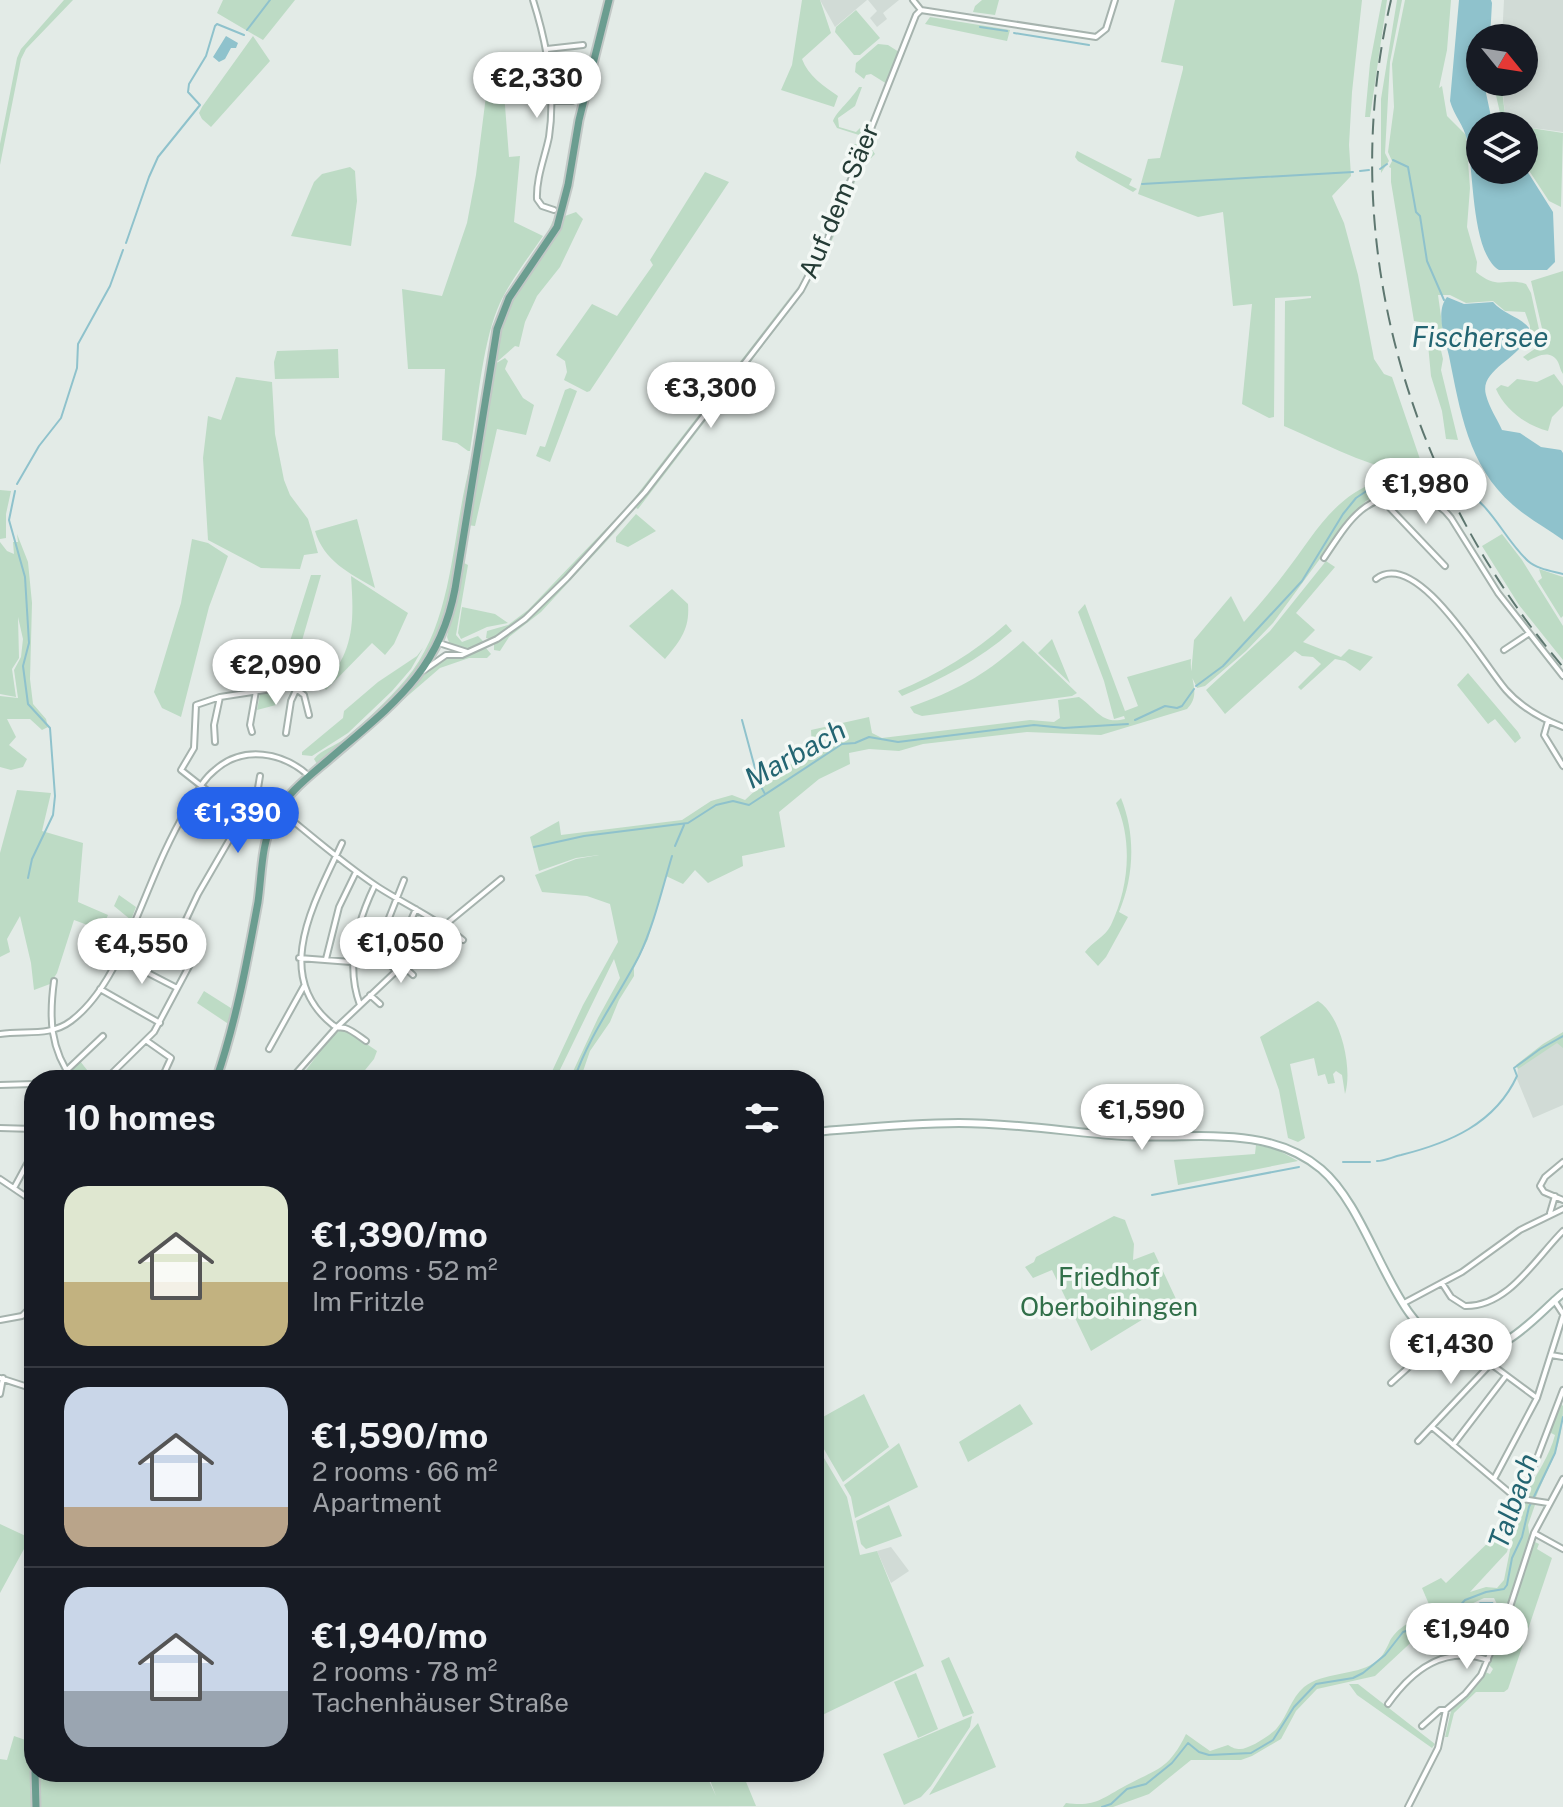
<!DOCTYPE html>
<meta charset="utf-8">
<style>
:root{--surface:#171b24;--page:#20242c;--text:#f1f3f6;--muted:#9ea1a6;--line:#363941;--accent:#2563eb}
body{margin:0;font-family:"Public Sans",sans-serif;background:var(--page);color:var(--text);height:100vh;display:flex;flex-direction:column;font-size:30px;white-space:nowrap}
*{box-sizing:border-box;margin:0}
p{font-size:26px;color:var(--muted)}
.icon{flex:none;width:44px;height:44px;fill:none;stroke:currentColor;stroke-width:2;stroke-linecap:round;stroke-linejoin:round}
.map{position:relative;flex:1;overflow:hidden}
.sheet{position:absolute;left:24px;top:1070px;width:800px;height:712px;display:flex;flex-direction:column;background:var(--surface);border-radius:32px;box-shadow:0 4px 12px #0003}
.sheet>*{flex:none}
.needle{width:52px;rotate:120deg}
.tools{position:absolute;left:1466px;top:24px;display:grid;gap:16px}
.tools a{display:grid;place-items:center;width:72px;height:72px;border-radius:50%;background:var(--surface);box-shadow:0 4px 12px #0003;font-size:40px}
.price{position:absolute;translate:-50% -68px;padding:0 18px;border-radius:28px;background:#fff;color:#222;font-size:26px;line-height:52px;filter:drop-shadow(0 2px 4px #0008)}
.price::after{content:'';position:absolute;left:50%;top:48px;width:24px;height:18px;margin-left:-12px;background:inherit;clip-path:polygon(0 0,100% 0,50% 100%)}
.price.active{background:var(--accent);color:#fff}
ul{padding:0;list-style:none}
li{display:flex;align-items:center;gap:24px;height:200px;padding:0 40px}
li+li{border-top:2px solid var(--line)}
li span{display:grid;place-items:center;flex:none;width:224px;height:160px;border-radius:24px;color:#555}
li>.icon{margin-inline-start:auto}
span .icon{width:96px;height:96px;fill:#fffc;stroke-width:1}
li b{font-size:34px}
h2{display:flex;justify-content:space-between;align-items:center;height:96px;padding:0 40px;font-size:34px}
.map>svg:first-child{display:block}
.built{fill:#d1dbd6}
.green{fill:#bddbc5}
.water{fill:#8fc2cc}
.lines{fill:none;stroke-linecap:round;stroke-linejoin:round}
.stream{stroke:#8fc2cc;stroke-width:2}
.street-casing{stroke:#a6b3ae;stroke-width:8}
.secondary-casing{stroke:#a2b6af;stroke-width:10}
.primary-casing{stroke:#c2c8c6;stroke-width:11}
.street{stroke:#fff;stroke-width:4}
.secondary{stroke:#fff;stroke-width:6}
.primary{stroke:#6b9d90;stroke-width:7}
.rail{stroke:#5e7770;stroke-width:2;stroke-dasharray:16 8;stroke-linecap:butt}
.labels{text-anchor:middle;stroke-width:7;stroke-linejoin:round;paint-order:stroke}
.street-label{font-size:26px;fill:#243b35;stroke:#f3f8f5}
.park-label{font-size:26px;fill:#316f49;stroke:#f3f8f5}
.water-label{font-size:28px;font-style:italic;fill:#236572;stroke:#f3f8f5}
</style>
<div class="map">
<svg width="1563" height="1807" viewBox="0 0 1563 1807">
<rect width="100%" height="100%" fill="#e3ebe7"/>
<path class="built" d="M820 0H867L835 27Z
M868 0H899L883 13 887 19 877 27 870 18 877 11Z
M1504 0H1563V132L1510 125 1505 115 1502 82H1524V38H1502Z
M418 916 432 924 431 931 423 939 410 930 413 919Z
M1558 1042 1563 1044V1105L1533 1118 1517 1079 1518 1066Z
M891 1547 909 1571 891 1583 877 1551Z"/>
<path class="green" d="M64 0H73L26 49 21 59 0 165V144L17 58 21 49Z
M223 0H295L263 40 217 13Z
M802 0H820L831 33 802 59C808 76 824 86 838 96L834 107 781 90 792 65Z
M982 0H999L995 15 973 12 975 6Z
M1175 0H1362L1352 92 1349 145 1351 176 1332 196 1344 223 1358 275 1374 359 1384 374 1392 377 1423 468C1414 468 1405 469 1397 469 1367 467 1313 438 1284 426L1285 301 1311 298V296L1275 298 1274 417 1269 418 1242 404 1252 304 1233 306 1223 212 1198 217 1138 194 1148 159 1160 158 1183 69V66L1161 62Z
M1382 0H1387L1370 117H1365L1370 63Z
M1397 0H1402L1390 62 1385 153 1389 161 1381 173V99Z
M1405 0H1451L1447 50 1439 88 1442 86 1447 116 1466 135 1470 188 1467 227 1477 262 1476 272C1499 291 1504 277 1526 284L1531 293 1540 334 1539 340H1530V326L1525 312 1505 311 1493 301 1466 303 1450 295H1438L1445 345 1440 346 1443 359 1441 370 1458 440 1446 439 1442 411 1431 376 1426 323 1414 321 1391 182V168L1389 167 1392 161 1388 152 1394 107 1392 64Z
M856 10 880 38 860 55H854L835 32 836 27Z
M930 17 1010 30 1007 41 925 24Z
M253 36 270 61 211 127 202 119 199 113 202 107Z
M878 44 888 45 899 52 887 84 871 74 866 75 864 79 855 72 856 63Z
M1493 82H1501L1505 115 1510 125 1519 126H1503Z
M859 87H862L855 106 838 118 839 127 856 132 860 128 862 136 837 128 833 121C836 112 852 99 859 87Z
M487 88 504 93 509 157 520 156 514 222 543 236C527 260 508 283 497 310 482 347 477 410 470 451H468L457 443 442 440 445 369H408L402 289 442 296 467 223 476 175Z
M1524 127 1563 133 1561 207 1549 201 1524 163Z
M854 144H860L862 149 825 243 806 276 823 241 849 177Z
M871 148 875 154 860 169 833 238 812 278 831 240 866 151Z
M1077 151 1132 179 1129 185 1137 189 1133 192 1078 161 1075 157Z
M350 167 355 171 357 201 351 246 291 236 314 182 322 174Z
M705 172 729 182 590 391 587 392 564 380 567 372 565 361 556 355 592 304 617 316 653 265 650 260Z
M576 212 583 219 560 267 537 296 525 322 519 347 515 346 498 361 495 360C501 334 506 309 520 287 535 262 554 244 565 216Z
M556 214 558 220 504 303 472 453 496 319 508 291 545 238Z
M1563 271V374C1560 370 1560 366 1558 362 1551 349 1537 356 1528 361L1523 357 1539 346 1544 337 1531 281Z
M804 279 654 478 631 506 629 505Z
M810 281 797 301 638 509 636 508Z
M338 349 339 378 275 379 274 362 277 351Z
M505 358 508 361 505 369 523 398 534 405 526 435 497 429 475 526 467 525 493 365Z
M1554 374 1563 386V406L1552 417 1548 431C1527 426 1505 410 1496 389L1501 385 1508 387 1517 379 1537 382Z
M236 377 272 382 275 434 284 480 290 495 308 519 318 553 304 555 300 569 261 568 208 540 203 458 208 416 221 420Z
M570 388 577 391 550 462 536 456 540 446 545 447 565 390Z
M472 458 450 599 434 645 410 681 385 706 317 764 314 759C322 749 334 747 344 739 366 721 387 701 406 679 456 620 451 529 472 458Z
M1379 481 1381 494 1366 501 1352 515 1273 623 1246 651 1205 686 1197 688 1191 675 1194 640 1231 596 1244 622C1258 606 1271 591 1284 574 1313 537 1332 497 1379 481Z
M0 490 11 491 6 514V538L0 539Z
M623 511 624 513 539 604 492 640 486 638 487 631 508 625 528 610Z
M636 514 656 531 628 547 616 542V537Z
M629 517 541 612 509 637 500 651 494 650V644L539 610Z
M357 519 375 588C349 573 324 561 315 531Z
M468 529 464 563 468 565 456 635 462 642 478 636 483 641 482 645 467 650 450 645 447 637Z
M17 534 28 562 32 603 30 679 33 704 46 719 48 727 42 730 30 719H7L16 737 9 745 27 759 23 767 11 770 0 767V696L18 698 14 670 21 657 23 639 18 617 19 658 12 669 16 697 0 694V542L7 551 14 554 13 542H18Z
M1502 534 1522 560 1563 626V660L1519 605 1482 546Z
M192 539 208 543 228 556 209 607 181 717 162 708 154 692 181 603Z
M1326 561 1335 567 1296 613 1315 630 1303 642 1341 657 1349 649 1373 657 1360 671 1345 661 1335 659 1301 690 1298 687 1321 664 1313 657 1302 656 1295 651 1225 714 1206 690 1270 631Z
M1539 569 1563 577V616L1561 618 1538 581 1542 578Z
M311 575H321L290 682 282 683 289 661 284 660Z
M351 576 408 613 394 644 385 655 372 643 326 690 323 685C355 652 354 620 351 576Z
M672 589 688 604C690 629 680 641 665 659L629 626Z
M1085 604 1125 711 1138 706 1127 677 1191 659C1189 679 1202 694 1187 709L1101 735 1027 732 923 744 899 751 869 749 849 753 850 764 819 779 779 812 785 847 742 856 743 866 708 883 695 870 683 884 666 876 648 939 634 968V976L619 1000 610 1022 590 1051 580 1080H569L598 1018 620 978 614 959 555 1080H548L583 1005 618 942 610 904 587 896 542 892 535 875 576 859 599 855 576 858 539 871 530 837 559 821 561 835 682 820 711 801 732 795 745 800 759 787 812 749 811 730 869 717 872 733 882 738 1030 720 1054 722 1060 718 1058 700 1079 697C1097 709 1101 725 1125 719L1124 716 1114 719 1104 681 1078 612Z
M462 607 495 614 508 623 487 627 461 639 458 633Z
M1006 624 1012 631C979 660 942 679 902 696L898 691C938 674 974 653 1006 624Z
M1052 639 1070 683 1038 653Z
M1023 641 1077 693 1072 696 922 716 914 713 910 707C958 690 985 675 1023 641Z
M423 648 411 669 392 691 348 733 312 756 302 755V752L343 718 344 711 378 682 417 656Z
M486 648 491 654 487 658H469L440 668 322 770 433 666C449 655 468 656 486 648Z
M1468 673 1518 732 1521 738 1515 743 1495 719 1488 724 1457 685Z
M272 691 276 705 257 710 260 694Z
M17 790 51 793 42 831 83 843 78 902 108 915 101 930 74 920 57 973 50 984 34 990 31 963 20 916 7 939 10 952 0 957V853Z
M1121 798C1136 835 1134 877 1119 912L1128 917 1106 957 1098 966 1085 952C1092 942 1105 937 1111 925 1129 887 1133 841 1116 803Z
M188 816 203 825 196 837 181 828Z
M119 895 136 907 131 920 114 906Z
M204 991 234 1010 230 1025 197 1003Z
M1318 1001C1341 1015 1353 1069 1345 1094L1342 1075 1336 1071 1333 1074 1335 1083 1328 1084 1325 1074 1318 1076 1314 1058 1290 1064 1305 1138 1298 1142 1288 1138 1279 1090 1260 1037Z
M340 1030 349 1032 377 1051 374 1059 357 1080H298C314 1062 322 1044 340 1030Z
M1563 1032V1048L1557 1043 1518 1069 1516 1065 1543 1044Z
M80 1061 91 1075 100 1080H76L71 1071Z
M1256 1145 1276 1149 1298 1161 1178 1185 1174 1160 1255 1154Z
M1114 1216 1125 1220 1134 1244 1133 1260 1154 1252 1176 1299 1091 1351 1052 1270 1033 1278 1025 1267 1034 1262 1036 1257Z
M864 1394 889 1447 843 1482 814 1432V1422Z
M1560 1403 1563 1406C1563 1448 1551 1460 1536 1497H1527L1526 1494C1536 1475 1550 1455 1555 1435L1549 1432Z
M1020 1404 1033 1424 968 1462 959 1442Z
M814 1441 847 1497 860 1555 877 1551 924 1666 814 1719Z
M899 1443 918 1487 855 1518 851 1497 844 1485Z
M1524 1502H1536L1528 1525 1530 1539 1523 1565 1496 1635 1484 1628 1493 1617 1497 1604 1494 1598H1484L1467 1606 1439 1627 1420 1634 1375 1676 1317 1689 1296 1711 1281 1739 1252 1756 1241 1760H1191L1149 1794 1113 1807H1063L1066 1803C1095 1807 1101 1799 1125 1786 1156 1769 1168 1771 1186 1734L1210 1751 1228 1745C1233 1748 1235 1749 1240 1749 1249 1749 1271 1735 1277 1728 1288 1715 1291 1698 1304 1687 1323 1672 1354 1676 1374 1663 1382 1658 1385 1651 1389 1643 1395 1628 1418 1615 1434 1616L1422 1588 1441 1578 1446 1583 1517 1515 1507 1552 1470 1592 1486 1587 1497 1588 1504 1580 1512 1540Z
M889 1505 902 1536 866 1549 861 1544 856 1521Z
M0 1524 30 1538 0 1593Z
M1535 1542 1539 1544 1537 1549 1552 1558 1508 1689 1504 1692H1476L1454 1713 1448 1737H1445L1451 1711 1472 1691 1485 1672 1490 1674 1493 1669 1489 1665Z
M949 1657 974 1713 963 1717 941 1661Z
M916 1673 938 1729 918 1738 894 1682Z
M1349 1684H1358L1435 1744 1432 1748 1357 1695Z
M972 1716 970 1727 931 1786 921 1797 904 1805 883 1754Z
M978 1723 996 1767 929 1795 970 1732Z
M14 1736 34 1743 33 1807H0V1759L7 1760Z
M38 1772H705L716 1796 707 1772H742L756 1806 39 1807Z"/>
<path class="water" d="M1459 0H1491L1492 3 1490 38H1480V82H1487L1486 93 1493 126H1480V170H1524V166L1553 212 1555 262 1547 270H1499C1471 253 1474 170 1467 140 1464 125 1454 116 1450 101Z
M226 36 238 43 236 48H231L225 59 219 62 213 57Z
M1447 297 1464 304 1493 302C1503 314 1519 316 1529 328 1529 357 1478 367 1486 395 1489 407 1497 419 1502 430L1520 433 1541 447 1561 450 1563 453V540C1546 528 1528 518 1513 505 1468 466 1460 410 1449 356 1445 338 1435 312 1447 297Z
M1480 1602H1493L1495 1607C1489 1630 1472 1628 1451 1629L1450 1624Z"/>
<g class="lines">
<path class="stream" d="M980 27 1007 31
M247 30 270 0
M1014 33 1089 45
M1393 160 1408 167 1416 212 1420 216 1427 261 1444 300
M1380 169 1387 164
M1360 171 1369 170
M1142 184 1353 172
M126 243 149 177 158 157 200 105 188 92 189 84 206 56 215 26 217 24 244 35
M17 484 39 446 61 418 77 368 78 344 110 286 123 250
M1459 488C1491 502 1503 538 1528 561 1537 569 1552 571 1563 574
M15 491 9 520 25 577 29 643 23 666 28 704 50 728 55 796 53 815 32 859 28 878
M1196 686 1223 666 1302 581 1343 514 1356 498 1380 482 1412 479 1433 482
M742 720 759 783 765 794
M1135 720 1165 706 1177 708 1182 706 1194 689
M675 846 684 825
M534 847 584 836 688 823 716 805 733 801 749 805 842 744 855 743 869 737 898 742 1034 725 1064 728 1128 724
M574 1080C589 1035 618 997 639 956 654 925 662 889 672 856
M1377 1161C1385 1161 1392 1157 1401 1155 1449 1143 1495 1124 1517 1076L1514 1068 1540 1049 1563 1036
M1343 1162H1370
M1152 1195 1299 1167
M1102 1807 1111 1804 1127 1789 1146 1784 1172 1763 1188 1743 1199 1752 1209 1755 1251 1753 1273 1740 1294 1707 1316 1684 1353 1678 1363 1673 1385 1655 1403 1632 1451 1616 1465 1600 1486 1592 1504 1589 1507 1585 1512 1558 1522 1537 1529 1507 1555 1453 1563 1417"/>
<g class="street-casing">
<path id="street" d="M533 0C547 44 556 91 549 137 545 157 536 178 537 199L542 206 554 210
M913 0 921 10 1096 37 1106 29 1115 0
M547 49 583 45
M551 101H572
M1386 497 1387 505 1445 566
M1324 558C1347 524 1363 493 1409 496 1426 497 1441 505 1451 518L1498 593 1563 676
M1376 579C1417 547 1483 664 1506 690 1521 707 1542 719 1563 727
M439 643 467 652
M1504 650 1528 634
M423 671 446 655H462L497 639 525 619 567 578 645 492 801 290 827 240 916 15 921 10
M1548 721 1544 735 1563 766
M252 732 250 725 256 691
M286 733 291 701 297 688
M215 742 214 725 220 697
M231 807 241 793 257 794 260 776
M293 821C321 844 348 867 378 887 406 905 437 919 463 940
M342 843C316 900 270 975 333 1025 340 1030 337 1026 345 1028 352 1030 360 1037 366 1041
M175 943 198 894 242 818 181 770 194 748 196 705 220 697 292 686 304 695 309 715
M426 943 435 953
M119 958 177 988
M299 958 390 965 396 970
M326 959 339 907 356 872
M405 962C399 948 409 924 416 909
M378 964 387 923 404 880
M402 965 413 975
M54 981C49 1018 50 1049 73 1080
M100 989 160 1023
M370 995 380 1004
M360 1005C345 965 357 922 375 885
M0 1034C24 1030 50 1037 71 1021 91 1006 107 981 118 959 143 909 158 857 187 809 195 796 202 780 215 770 243 745 283 752 309 776
M147 1041 171 1058 161 1080
M269 1049 304 986
M51 1080 66 1071 103 1036
M105 1080 154 1032 195 955 133 924
M290 1080 336 1028 445 925 501 879
M0 1085 34 1084
M0 1128 34 1129
M1563 1162 1545 1177 1540 1186 1544 1192 1563 1200
M0 1179 34 1202
M14 1188 34 1151
M1550 1213 1555 1196
M1442 1283 1451 1297 1465 1306C1508 1307 1535 1259 1563 1231
M1554 1300 1563 1314
M1404 1303 1462 1272 1520 1230 1563 1209
M0 1320 22 1316 34 1304
M1551 1355 1563 1357
M1491 1364 1537 1398
M0 1378 34 1389
M1391 1383 1411 1365 1444 1345
M0 1394 3 1378
M1432 1427 1516 1498 1548 1503
M1418 1441 1502 1352 1506 1342
M1453 1445 1505 1377
M1494 1479 1537 1398 1563 1316
M1521 1500 1563 1390
M1534 1533 1563 1549
M1388 1704C1413 1669 1445 1645 1488 1660
M1422 1726 1440 1710H1446
M1408 1807 1438 1748 1446 1710 1465 1694 1481 1675 1511 1604 1534 1533 1563 1479"/>
</g>
<g class="secondary-casing">
<path id="secondary" d="M814 1132C862 1128 911 1123 959 1123 1014 1123 1068 1132 1123 1136 1188 1140 1267 1123 1321 1169 1375 1215 1391 1333 1456 1349 1503 1360 1532 1319 1563 1293"/>
</g>
<g class="primary-casing">
<path id="primary" d="M216 1080C236 1022 247 962 258 902 262 873 261 845 274 818 286 794 307 778 327 761 389 707 439 674 455 589L497 329 509 298 557 227 568 185 579 120 609 0
M35 1772 36 1807"/>
</g>
<use href="#street" class="street"/>
<use href="#secondary" class="secondary"/>
<use href="#primary" class="primary"/>
<path class="rail" d="M1391 0C1335 238 1407 483 1563 667"/>
</g>
<g class="labels">
<g class="street-label">
<text transform="translate(839 201) rotate(-67)" y="9">Auf dem Säer</text>
</g>
<g class="park-label">
<text x="1109" y="1286">Friedhof<tspan x="1109" dy="30">Oberboihingen</tspan></text>
</g>
<g class="water-label">
<text x="1480" y="347">Fischersee</text>
<text transform="translate(795 754) rotate(-29)" y="10">Marbach</text>
<text transform="translate(1513 1501) rotate(-71)" y="10">Talbach</text>
</g>
</g>
</svg>
<div class="tools">
<a><svg class="needle" viewBox="-14 -14 28 28"><path d="M0-13l5 13h-10z" fill="#e53935"/><path d="M0 13l5-13h-10z" fill="#9ea1a6"/></svg></a>
<a><svg class="icon" aria-label="layers" viewBox="0 0 24 24"><path d="M12 4l9 5-9 5-9-5zM3 14l9 5 9-5"/></svg></a>
</div>
<b class="price" style="left:537px;top:120px">€2,330</b>
<b class="price" style="left:711px;top:430px">€3,300</b>
<b class="price" style="left:1426px;top:526px">€1,980</b>
<b class="price" style="left:276px;top:707px">€2,090</b>
<b class="price active" style="left:238px;top:855px">€1,390</b>
<b class="price" style="left:401px;top:985px">€1,050</b>
<b class="price" style="left:142px;top:986px">€4,550</b>
<b class="price" style="left:1142px;top:1152px">€1,590</b>
<b class="price" style="left:1451px;top:1386px">€1,430</b>
<b class="price" style="left:1467px;top:1671px">€1,940</b>
<section class="sheet">
<h2>10 homes<svg class="icon" aria-label="filters" viewBox="0 0 24 24"><path d="M4 7h16M4 17h16"/><circle cx="9" cy="7" r="2"/><circle cx="15" cy="17" r="2"/></svg></h2>
<ul>
<li><span style="background:linear-gradient(#dfe7d0 60%,#c2b280 0)"><svg class="icon" aria-label="home" viewBox="0 0 24 24"><path d="M3 11l9-7 9 7M6 9v11h12V9"/></svg></span><div><b>€1,390/mo</b><p>2 rooms · 52 m²</p><p>Im Fritzle</p></div></li>
<li><span style="background:linear-gradient(#c9d6e8 75%,#b9a48a 0)"><svg class="icon" aria-label="home" viewBox="0 0 24 24"><path d="M3 11l9-7 9 7M6 9v11h12V9"/></svg></span><div><b>€1,590/mo</b><p>2 rooms · 66 m²</p><p>Apartment</p></div></li>
<li><span style="background:linear-gradient(#c9d6e8 65%,#9aa5b1 0)"><svg class="icon" aria-label="home" viewBox="0 0 24 24"><path d="M3 11l9-7 9 7M6 9v11h12V9"/></svg></span><div><b>€1,940/mo</b><p>2 rooms · 78 m²</p><p>Tachenhäuser Straße</p></div></li>
</ul>
</section>
</div>
